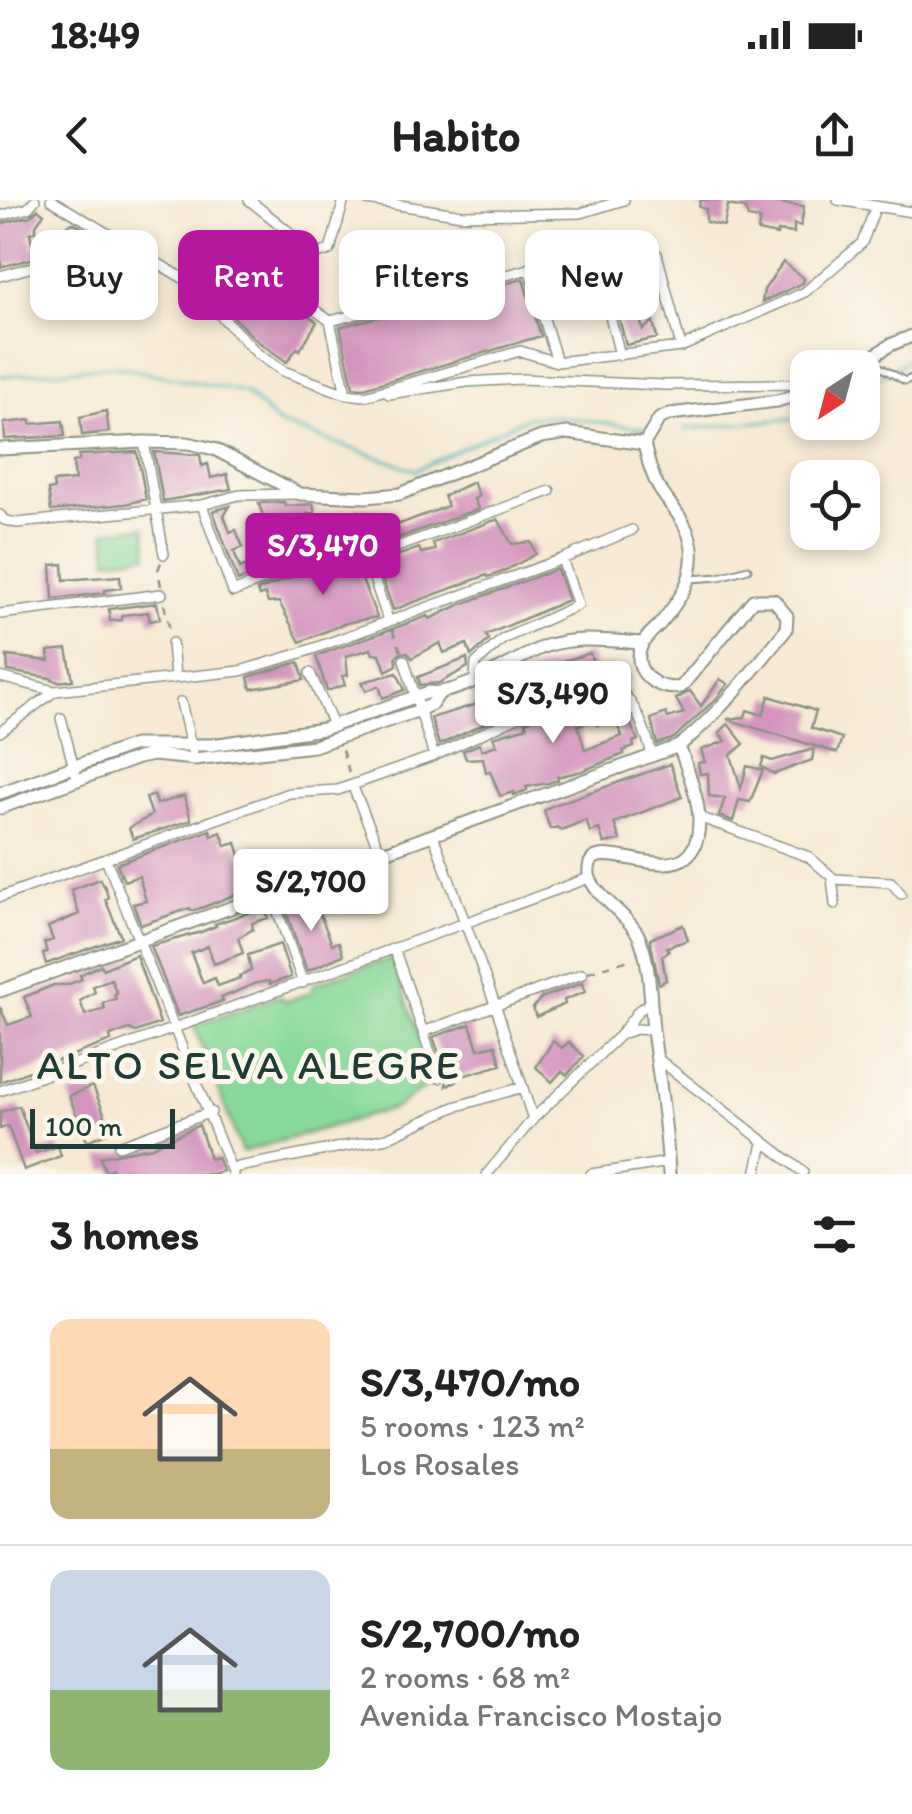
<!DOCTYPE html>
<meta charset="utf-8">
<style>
:root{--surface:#fff;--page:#f6f6f6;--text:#222;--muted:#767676;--line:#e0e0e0;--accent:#b5179e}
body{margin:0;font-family:Itim,sans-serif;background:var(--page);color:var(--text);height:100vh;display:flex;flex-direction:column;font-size:38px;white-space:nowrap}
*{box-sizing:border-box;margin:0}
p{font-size:32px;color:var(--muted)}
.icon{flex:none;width:55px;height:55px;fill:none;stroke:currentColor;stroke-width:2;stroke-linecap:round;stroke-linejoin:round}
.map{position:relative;height:974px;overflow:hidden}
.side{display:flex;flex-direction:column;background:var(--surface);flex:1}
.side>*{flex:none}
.top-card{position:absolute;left:30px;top:30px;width:852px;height:90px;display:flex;gap:20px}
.needle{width:65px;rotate:216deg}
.controls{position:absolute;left:790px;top:150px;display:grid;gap:20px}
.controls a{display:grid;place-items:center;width:90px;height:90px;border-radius:20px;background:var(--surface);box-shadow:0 5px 15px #0003;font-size:50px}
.scale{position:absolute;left:30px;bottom:25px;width:145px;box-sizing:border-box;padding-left:10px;border:5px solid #1f3d34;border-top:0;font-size:28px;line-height:35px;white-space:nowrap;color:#1f3d34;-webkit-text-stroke:8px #fbf7ec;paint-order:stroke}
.price{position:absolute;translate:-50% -85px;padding:0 22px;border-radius:10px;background:#fff;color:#222;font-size:32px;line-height:65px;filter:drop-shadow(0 2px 5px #0008)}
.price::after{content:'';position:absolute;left:50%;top:60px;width:30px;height:22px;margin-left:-15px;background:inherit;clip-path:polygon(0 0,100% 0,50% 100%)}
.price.selected{background:var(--accent);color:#fff}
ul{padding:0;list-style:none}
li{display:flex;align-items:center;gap:30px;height:250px;padding:0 50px}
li+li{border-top:2px solid var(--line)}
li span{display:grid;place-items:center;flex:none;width:280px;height:200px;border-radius:20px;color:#555}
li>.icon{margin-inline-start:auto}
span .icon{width:120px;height:120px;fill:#fffc;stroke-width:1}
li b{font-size:42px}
h2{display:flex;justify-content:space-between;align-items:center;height:120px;padding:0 50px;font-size:42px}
.chip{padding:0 35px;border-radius:20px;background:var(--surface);box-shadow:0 5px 15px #0003;font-size:35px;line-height:90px}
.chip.selected{background:var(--accent);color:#fff}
.status{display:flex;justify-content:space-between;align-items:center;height:70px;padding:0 50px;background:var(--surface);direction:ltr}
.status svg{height:28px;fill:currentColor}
header{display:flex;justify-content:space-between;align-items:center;height:130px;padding:0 50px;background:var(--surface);font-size:45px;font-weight:700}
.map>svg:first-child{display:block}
.green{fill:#88d999;stroke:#548b66;stroke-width:2.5}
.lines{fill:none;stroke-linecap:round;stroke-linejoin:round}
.stream{stroke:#40b1b8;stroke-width:2.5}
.building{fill:#d395bf;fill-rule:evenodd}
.service-casing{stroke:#8b9384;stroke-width:9}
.minor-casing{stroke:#8b9384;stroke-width:12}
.tertiary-casing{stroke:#8b9384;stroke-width:15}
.path{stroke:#8b9384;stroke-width:2.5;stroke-dasharray:8 8;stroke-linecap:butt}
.service{stroke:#fff;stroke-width:5}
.minor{stroke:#fff;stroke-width:9}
.tertiary{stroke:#fff;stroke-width:11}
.labels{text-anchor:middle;stroke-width:10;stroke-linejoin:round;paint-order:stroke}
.quarter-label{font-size:42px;letter-spacing:2.5px;fill:#1f3d34;stroke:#fbf7ec}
</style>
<div class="status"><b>18:49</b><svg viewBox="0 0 49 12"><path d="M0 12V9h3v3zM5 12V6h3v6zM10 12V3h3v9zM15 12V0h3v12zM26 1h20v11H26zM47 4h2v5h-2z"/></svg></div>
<header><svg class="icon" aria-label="back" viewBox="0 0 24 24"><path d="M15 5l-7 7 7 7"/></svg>Habito<svg class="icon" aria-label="share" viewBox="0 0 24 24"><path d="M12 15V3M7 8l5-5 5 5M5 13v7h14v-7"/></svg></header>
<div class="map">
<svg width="912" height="974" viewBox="0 0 912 974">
<rect width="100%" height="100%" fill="#fbf7ec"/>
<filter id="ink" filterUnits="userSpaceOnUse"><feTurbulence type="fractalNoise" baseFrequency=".01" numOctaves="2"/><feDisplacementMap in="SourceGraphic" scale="20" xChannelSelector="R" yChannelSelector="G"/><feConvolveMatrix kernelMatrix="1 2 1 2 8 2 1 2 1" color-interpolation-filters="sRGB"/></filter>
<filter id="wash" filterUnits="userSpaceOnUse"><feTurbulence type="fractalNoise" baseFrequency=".0048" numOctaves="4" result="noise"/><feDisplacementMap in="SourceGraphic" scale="40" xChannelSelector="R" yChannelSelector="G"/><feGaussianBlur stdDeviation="2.25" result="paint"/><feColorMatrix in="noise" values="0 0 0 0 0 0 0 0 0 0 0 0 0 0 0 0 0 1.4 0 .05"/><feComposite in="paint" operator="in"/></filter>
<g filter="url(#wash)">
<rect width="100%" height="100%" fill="#f7e9d3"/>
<path class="green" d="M145 327 148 355 108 360 105 331Z
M392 758 434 881 395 908 242 952 194 826 279 796 286 801 310 793 315 783Z"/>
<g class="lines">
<path class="stream" d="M0 176 114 166 244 192 279 224 416 270 528 217 554 216 648 229
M862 188 912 157
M685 229 808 217"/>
</g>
<g id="blocks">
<path class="building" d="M701 0H754L804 6 801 26 794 24V33L778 31 777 35 758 31 760 19 748 17 745 8 728 5 724 26 706 22V9L699 7Z
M38 9 44 14 36 25V31L30 33 33 50 59 43 55 30 74 23 84 29 67 36 72 48 1 67 0 24 30 16Z
M642 52 646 66H652L661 100 649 103 648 75 627 78 629 87 619 89 616 76 608 77 605 66 612 65V56Z
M236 61 287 104 289 101 317 122 300 150 297 148 287 162 256 140 211 94 231 71Z
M783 62 804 78 803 83 762 102 764 90Z
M523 79 541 136 364 188 353 187 340 127Z
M638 111 643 130 653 121 657 138 626 145 618 114Z
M106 211 109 232 82 235 80 217Z
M31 220V224L63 221 65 236 5 239 4 223Z
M137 252 146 299 125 304 51 311 48 290 54 289 53 282 75 280 73 262 79 261V255Z
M154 252 200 255 202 266 208 264 211 278 227 274 231 289 163 301Z
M473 282 479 296 474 299 478 309 370 348 360 338 355 323 359 322 358 311 379 314V328L397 325 448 306 444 296Z
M284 302 285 306 313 304 315 313 307 314 310 320 269 335 259 303Z
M230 306 224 316 230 332 236 330 243 347 234 351 240 368 258 361 255 355 265 351 271 366 238 381 213 311Z
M498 319 512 344 531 342 536 354 500 373 488 377 487 375 393 410 377 363 419 348 421 353 435 350 433 343Z
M333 331 337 341 291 356 288 345Z
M351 353 377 417 346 423 300 442 279 402 268 403 265 394 259 396 257 391Z
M63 364 64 380 120 376 121 388 105 390V393L53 399 51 365Z
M557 369 568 400 486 435 489 440 471 456 467 444 444 453 440 443 412 458 407 452 401 453 396 457 397 465 386 471 380 454H373L371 449 346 456 348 475 342 476 345 485 327 491 316 456 428 416 430 419 459 405Z
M157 403 160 419 150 421 148 412 122 415V420L110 421 109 409Z
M67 449 73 480 58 482 50 478 8 471 7 456 49 461 48 451Z
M590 453 596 471 439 545 431 518 484 502 520 482 519 478 540 468Z
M467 458 468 467 439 483 420 485 418 477Z
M299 462 304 480 251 489 248 477Z
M397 473 405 490 383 498 379 486 366 491 362 482Z
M720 479 728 484 716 499 674 538 657 544 651 519 666 513 668 518 684 513 676 499 690 491 701 506Z
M599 488 618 517 597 525 595 520 578 525 585 550 622 536 616 521 627 517 638 540 633 542 634 547 623 551 624 554 582 571 557 577 558 580 548 583 526 587 527 590 514 595V592L500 596 490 571 486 572 483 558 466 559 463 551 479 544 482 550 497 545 493 537 527 527 525 522Z
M769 496 816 511 811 528 842 538 837 553 727 519 745 517 747 510 763 515Z
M728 524 744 544 731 555 741 588 747 566 763 570 750 602 739 600 733 621 719 616 725 598 709 596 708 573 700 574 698 563 705 562 701 550 726 541 719 533Z
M814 549 812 560 774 574 761 566 764 558 772 561Z
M670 564 682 597 614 623 620 640 604 643 599 629 590 632 586 620 561 630 557 627 550 629 544 611 551 606Z
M154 595 157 604 184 596 191 620 133 639 129 628 152 615 146 598Z
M210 630 212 636 221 632 226 646 236 643 243 664 249 661 254 672 262 668 267 682 204 707 191 711 190 708 141 725 133 704 146 701 139 676 124 681 117 664Z
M100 679 106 689 108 698 105 699 121 737 46 764 43 754 47 752 44 743 53 740 48 727 79 714 71 690Z
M295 697 297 701 306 697 310 706 316 704 332 744 339 742 343 755 307 771 283 703Z
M265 707 268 718 252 723 253 729 238 738 243 753 214 764 208 746 191 753 203 783 215 778 218 786 240 778 239 776 251 771 248 755 280 744 291 777 270 784 269 781 256 783 221 798 223 801 178 816 151 746 201 732 216 726 215 724Z
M683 725 688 740 667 747 669 751 662 756 666 780 659 784 650 739Z
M136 755 160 823 136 832 129 829 110 836 111 841 0 882V807L8 825 32 817 24 797 54 785H67L82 779 80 775 88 771 101 765 103 769ZM111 779 117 794 114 795 116 799 103 803 105 809 85 815 80 801 95 792 93 786Z
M582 783 585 792 564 800 565 804 536 817 533 808 541 798Z
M470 824 478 849 496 845 501 865 455 878 456 882 446 886 447 875 433 837Z
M553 841 562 848 569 842 584 856 567 875 562 871 552 882 536 867Z
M93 886 111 931 87 941 69 896Z
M19 906 36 953 58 946 61 956 24 970 8 926 0 929V912Z
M199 925 210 959 217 957 223 971 212 974H128L127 970 114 974 112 968 105 971 100 957 152 947Z"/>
</g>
</g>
<g filter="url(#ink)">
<use href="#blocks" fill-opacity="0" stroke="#8b9384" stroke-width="2.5"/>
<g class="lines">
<g class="service-casing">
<path id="service" d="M871 162 905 181 912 178
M690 379 719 377 748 369"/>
</g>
<g class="minor-casing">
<path id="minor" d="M51 0 186 80 258 154 283 171 346 194 365 196 520 151 557 162 681 147 805 92 862 43 876 6
M249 0 317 54 330 50 344 0
M367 0 462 15 581 13 624 0
M838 0 912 12
M0 16 28 8 35 0
M593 50 620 155
M529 69 541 57 644 44 657 54 681 147
M0 76 97 49 117 39
M201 94 234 50 330 121 529 69 557 162
M330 121 346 194
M389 194 467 182 521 179 664 185 798 184 806 192
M144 242 164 354
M202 305 233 392 350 345 358 346 367 358 388 420
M0 315 4 320 16 323 202 305 239 295 297 294
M367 358 550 291
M0 414 162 394
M172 443 175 477
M404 460 434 556
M310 473 334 527
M0 477 55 491 240 471 301 453 562 359 632 330
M475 478 476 463 503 439 578 405 562 359
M181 502 194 559
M61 518 75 572
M0 532 55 491
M352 585 381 654
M699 617 809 657 832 677 835 704
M433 635 496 807 533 919
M106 659 233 974
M833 679 891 682 901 694
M271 693 303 783
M0 697 289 593 338 590 434 556 599 479C630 485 645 528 652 555
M394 748 439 878
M423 832 582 774
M624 833 636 829 653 830
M658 859 803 972
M0 891 589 678
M119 946 211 912
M233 968 387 938 454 907 523 887
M487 974 533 919 621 834 639 810 651 803
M591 974 669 962
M756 974 763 943"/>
</g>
<g class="tertiary-casing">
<path id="tertiary" d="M856 168 890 145 912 136
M0 249 144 242 188 243 214 249 300 294 366 297 400 294 541 237 567 233 644 244
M0 593 134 545H211L323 529 429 492C458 497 517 457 546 446 577 436 610 441 642 443
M0 608 138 558 153 555 194 559 314 546 417 511 432 504 439 494
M0 791 679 546C721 512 752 471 786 430L787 416 774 400H753L681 487C659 492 631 473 641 447 644 438 653 431 660 424 679 401 695 379 692 348 688 321 672 309 659 288 651 274 648 260 644 244L659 219 670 214 777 201 808 192
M669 974C667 926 659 878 653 830 650 801 651 767 640 739 632 717 591 694 589 674 584 619 700 713 699 619 698 595 687 569 679 546"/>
</g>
<path class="path" d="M161 386 158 370 162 360
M164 404 171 435
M392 429 402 454
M342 550 350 576
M588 772 633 759"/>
<use href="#service" class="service"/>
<use href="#minor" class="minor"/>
<use href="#tertiary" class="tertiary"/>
</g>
</g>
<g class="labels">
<g class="quarter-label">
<text x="249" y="879">ALTO SELVA ALEGRE</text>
</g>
</g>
</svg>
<div class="controls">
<a><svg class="needle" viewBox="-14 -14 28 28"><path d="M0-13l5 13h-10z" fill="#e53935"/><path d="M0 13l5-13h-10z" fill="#767676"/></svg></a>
<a><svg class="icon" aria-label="locate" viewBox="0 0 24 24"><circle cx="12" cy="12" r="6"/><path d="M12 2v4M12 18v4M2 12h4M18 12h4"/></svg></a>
</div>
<div class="scale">100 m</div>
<b class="price selected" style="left:323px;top:398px">S/3,470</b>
<b class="price" style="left:553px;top:546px">S/3,490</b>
<b class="price" style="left:311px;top:734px">S/2,700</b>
<div class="top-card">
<a class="chip">Buy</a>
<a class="chip selected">Rent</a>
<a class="chip">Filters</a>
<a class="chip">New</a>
</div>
</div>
<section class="side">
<h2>3 homes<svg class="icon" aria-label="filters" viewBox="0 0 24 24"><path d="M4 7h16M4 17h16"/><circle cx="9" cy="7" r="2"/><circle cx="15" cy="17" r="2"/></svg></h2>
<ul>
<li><span style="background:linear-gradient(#ffd9b3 65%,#c2b280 0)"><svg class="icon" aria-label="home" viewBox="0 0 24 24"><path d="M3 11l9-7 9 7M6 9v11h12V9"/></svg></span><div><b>S/3,470/mo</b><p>5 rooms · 123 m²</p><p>Los Rosales</p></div></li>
<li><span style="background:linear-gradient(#c9d6e8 60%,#8fb573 0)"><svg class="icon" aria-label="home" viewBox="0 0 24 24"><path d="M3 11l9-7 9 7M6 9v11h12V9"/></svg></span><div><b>S/2,700/mo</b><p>2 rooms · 68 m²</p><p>Avenida Francisco Mostajo</p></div></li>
</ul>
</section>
